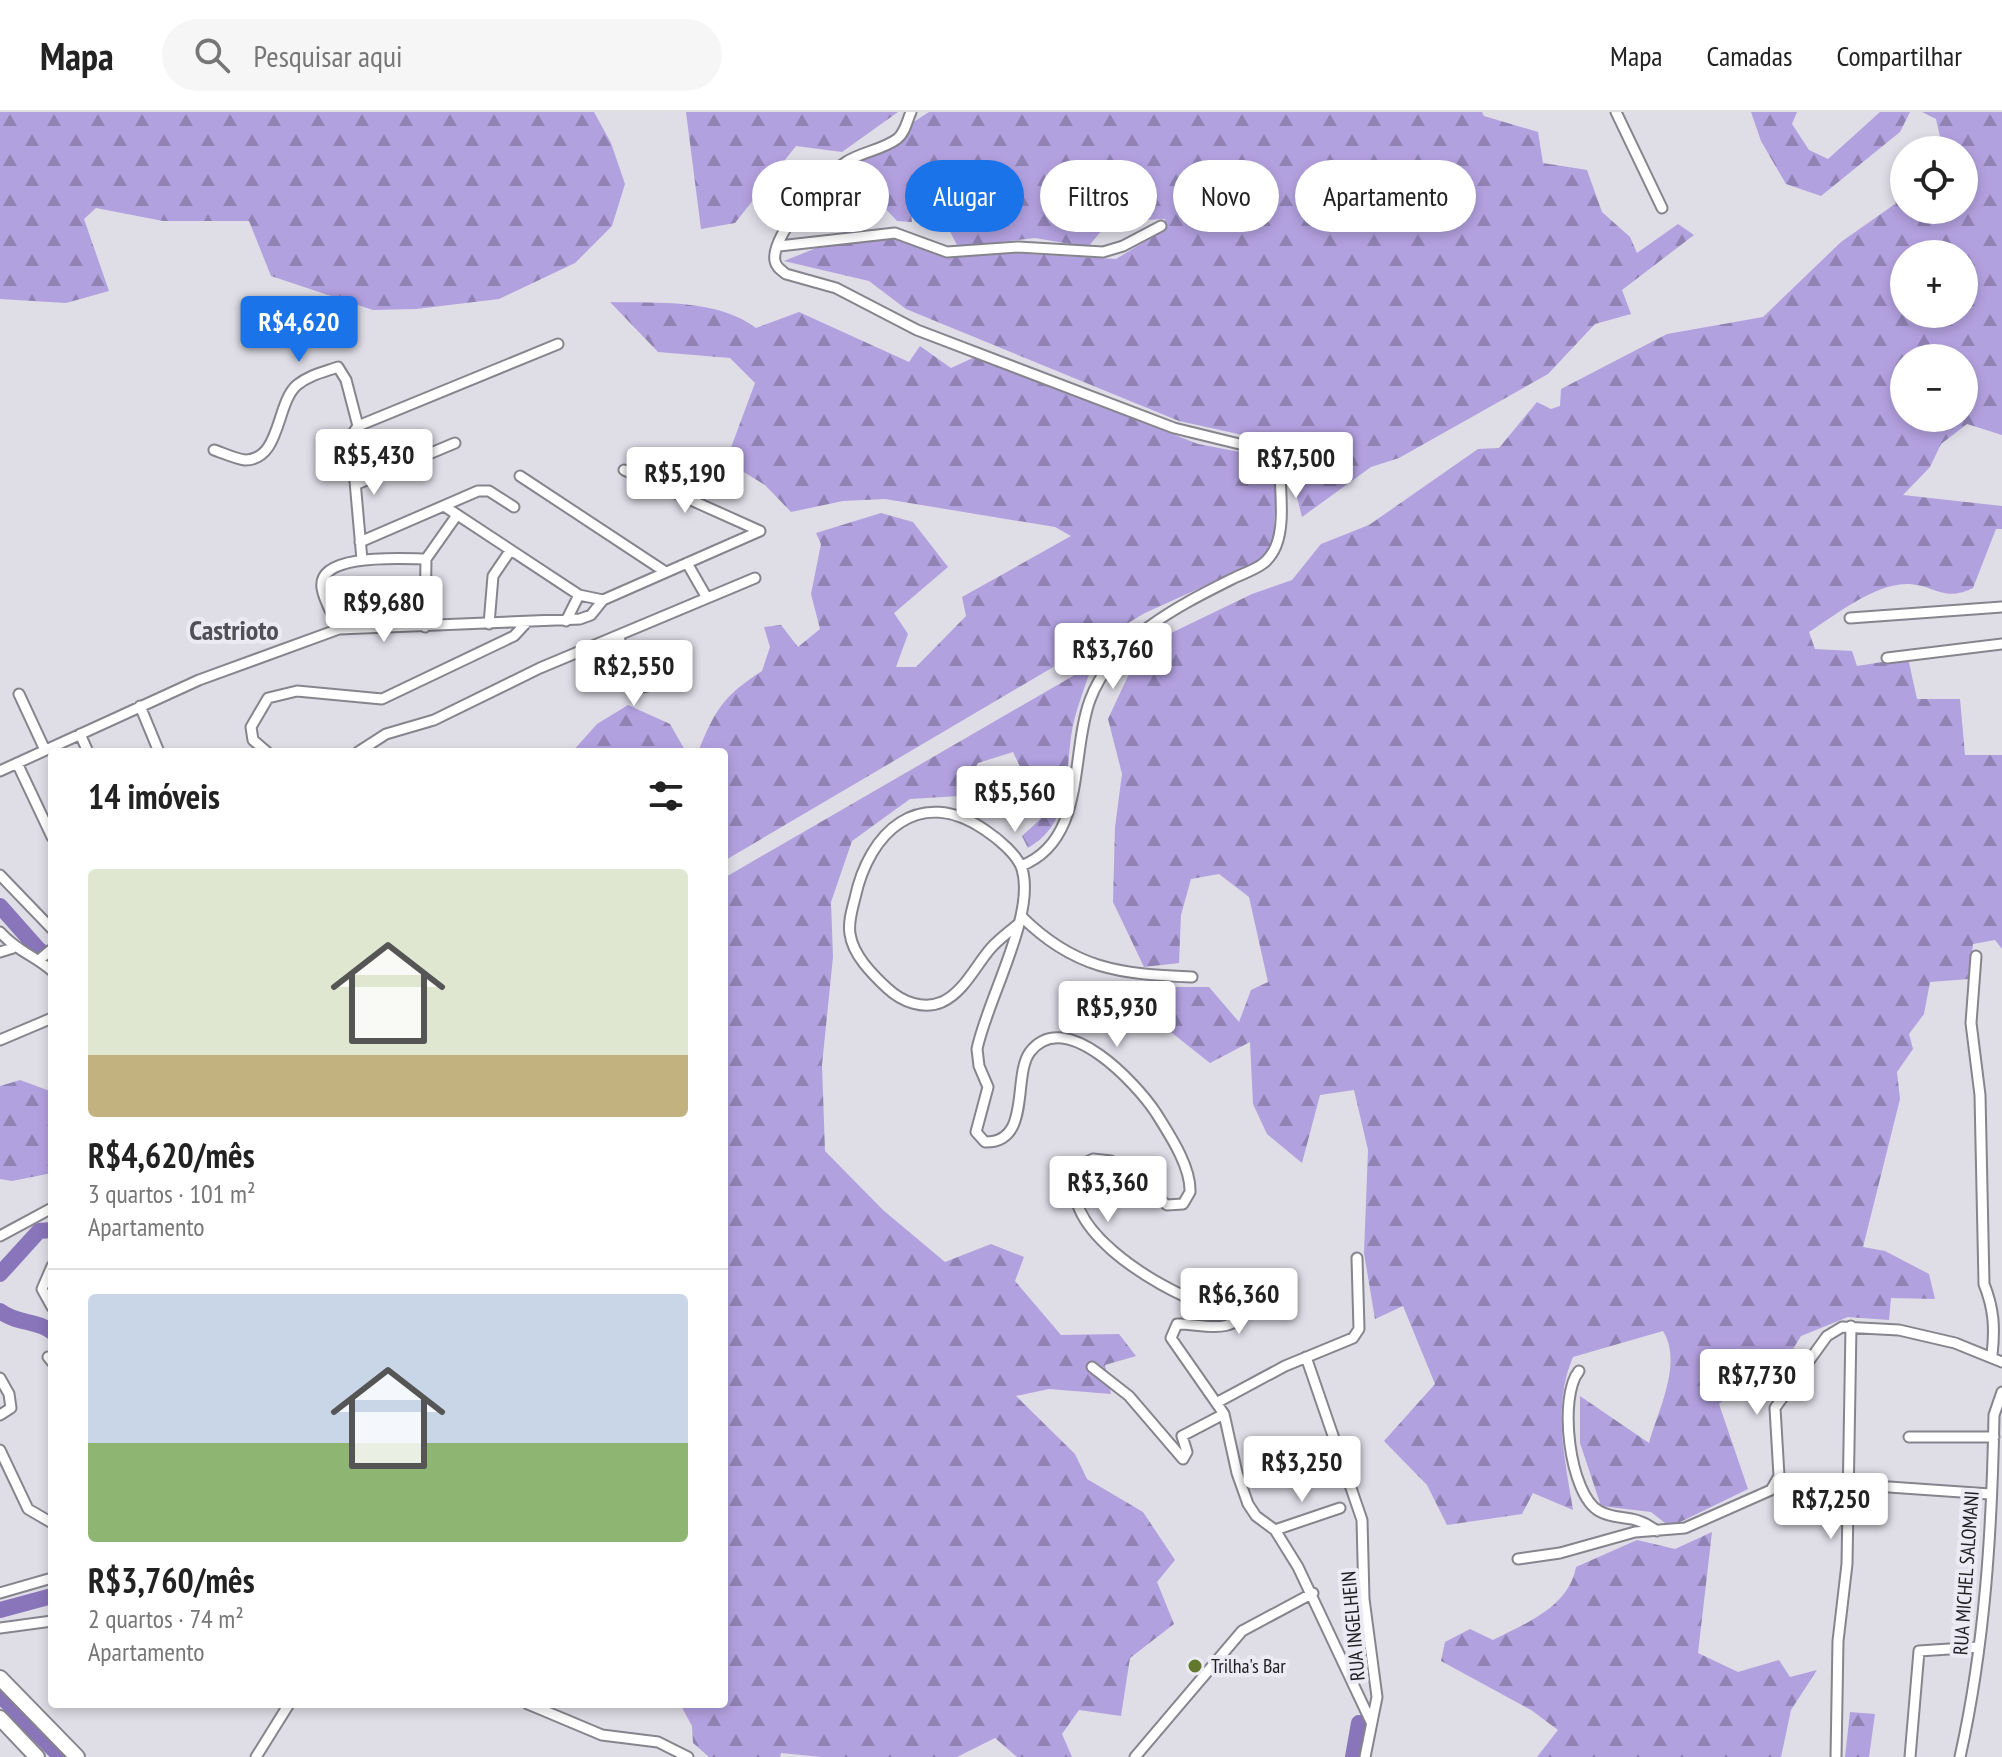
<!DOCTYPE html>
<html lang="pt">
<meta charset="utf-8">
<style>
:root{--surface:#fff;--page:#f6f6f6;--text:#222;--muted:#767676;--line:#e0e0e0;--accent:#1a73e8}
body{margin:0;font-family:"PT Sans Narrow",sans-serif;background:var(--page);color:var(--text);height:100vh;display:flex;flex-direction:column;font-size:30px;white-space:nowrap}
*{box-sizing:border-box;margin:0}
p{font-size:26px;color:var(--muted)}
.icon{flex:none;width:44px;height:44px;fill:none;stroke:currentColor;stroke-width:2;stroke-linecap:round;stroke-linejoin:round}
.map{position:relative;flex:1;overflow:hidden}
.sheet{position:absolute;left:48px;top:636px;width:680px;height:960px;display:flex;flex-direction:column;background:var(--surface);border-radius:8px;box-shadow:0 4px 12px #0003}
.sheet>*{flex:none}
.hud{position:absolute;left:752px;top:48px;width:760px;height:72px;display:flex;gap:16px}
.buttons{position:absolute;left:1890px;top:24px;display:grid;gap:16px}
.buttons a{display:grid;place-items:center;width:88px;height:88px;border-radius:50%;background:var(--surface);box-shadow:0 4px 12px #0003;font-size:40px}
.price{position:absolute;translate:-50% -68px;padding:0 18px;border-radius:8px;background:#fff;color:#222;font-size:26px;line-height:52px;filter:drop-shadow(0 2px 4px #0008)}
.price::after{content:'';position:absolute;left:50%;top:48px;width:24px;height:18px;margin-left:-12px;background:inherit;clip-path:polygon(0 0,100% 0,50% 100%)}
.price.active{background:var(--accent);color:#fff}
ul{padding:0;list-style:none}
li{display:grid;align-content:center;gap:16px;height:424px;padding:0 40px}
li+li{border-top:2px solid var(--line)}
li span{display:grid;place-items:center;height:248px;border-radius:8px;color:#555}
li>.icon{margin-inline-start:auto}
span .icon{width:144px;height:144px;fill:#fffc;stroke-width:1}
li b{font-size:34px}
h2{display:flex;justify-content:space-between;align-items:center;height:96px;padding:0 40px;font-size:34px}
.tag{padding:0 28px;border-radius:36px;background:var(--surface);box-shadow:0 4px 12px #0003;font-size:28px;line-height:72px}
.tag.active{background:var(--accent);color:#fff}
header{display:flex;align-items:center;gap:48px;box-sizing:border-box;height:112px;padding:0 40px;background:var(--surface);border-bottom:2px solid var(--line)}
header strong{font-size:38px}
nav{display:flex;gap:44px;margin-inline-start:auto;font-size:28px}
.search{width:560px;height:72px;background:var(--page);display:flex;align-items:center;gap:20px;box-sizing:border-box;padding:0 28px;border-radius:44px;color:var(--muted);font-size:30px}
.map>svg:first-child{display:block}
.forest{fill:url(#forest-firs);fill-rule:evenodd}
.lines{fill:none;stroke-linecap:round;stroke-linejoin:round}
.river{stroke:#8975ba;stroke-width:16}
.minor-casing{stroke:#86848c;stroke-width:13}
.primary-casing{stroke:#86848c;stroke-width:18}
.minor{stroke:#fff;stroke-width:9}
.primary{stroke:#fff;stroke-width:14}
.poi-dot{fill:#62792b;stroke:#eceaf3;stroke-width:3}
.labels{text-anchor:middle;stroke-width:8;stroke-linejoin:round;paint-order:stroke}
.street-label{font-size:20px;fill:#1f1e21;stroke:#eceaf3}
.poi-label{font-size:20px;fill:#1f1e21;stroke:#eceaf3;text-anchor:start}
.district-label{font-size:28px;font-weight:bold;fill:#515057;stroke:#eceaf3}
</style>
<header>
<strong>Mapa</strong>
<div class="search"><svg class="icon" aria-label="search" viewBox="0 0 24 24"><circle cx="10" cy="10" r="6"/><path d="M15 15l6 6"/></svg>Pesquisar aqui</div>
<nav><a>Mapa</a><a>Camadas</a><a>Compartilhar</a></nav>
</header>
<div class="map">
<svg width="2002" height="1645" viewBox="0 0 2002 1645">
<defs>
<pattern id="forest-firs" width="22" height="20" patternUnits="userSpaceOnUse" patternTransform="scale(2)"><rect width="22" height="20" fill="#b2a1df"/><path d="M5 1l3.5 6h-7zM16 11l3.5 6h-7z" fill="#9083b4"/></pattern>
</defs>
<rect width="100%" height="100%" fill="#dfdde6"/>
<path class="forest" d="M0 0H594L611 31 625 72 612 114 575 151 499 187 416 197 373 198 271 164 249 109H163L96 96 84 107 109 179 66 191 0 187Z
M686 0H898L842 40 796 34 735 111 701 117Z
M929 0H1482L1484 4 1538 20 1543 51 1587 58 1602 100 1630 125 1637 141 1678 112 1694 123 1622 178 1631 202 1595 212 1548 262 1399 346 1371 355 1302 405 1286 342 1270 329 1179 309 906 197 869 169 784 149 821 134 896 119 947 145 1013 141 1116 147 1164 118 1165 107 1145 108V67L1096 54V90L1107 112 1088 135 1035 126 958 135 939 98 910 93 912 110 897 109 883 94 880 108 815 118 813 88 836 60Z
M1751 0H1797L1792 12 1809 38 1828 47 1880 0H1910L1900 20 1821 84 1786 72 1761 29Z
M1922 0H2002V323L1967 312 1941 332 1930 355 1903 383 2002 394V417H1996L1973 476C1942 491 1935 472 1906 472 1872 473 1836 503 1809 520L1815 537 1852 539 1857 554 1908 546 1917 587H1960L1965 643H2002V837L1995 828 1973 832 1969 867 1930 870 1924 902 1909 922 1913 937 1897 960 1900 987 1863 1135 1885 1139 1929 1162 1935 1187 1891 1186 1889 1208 1848 1205 1801 1224 1764 1284 1738 1274 1719 1292 1748 1377 1670 1415 1651 1400 1601 1394 1580 1331V1284L1649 1331C1658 1298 1683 1251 1663 1219L1573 1245C1552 1294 1565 1347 1573 1398L1533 1381 1522 1402 1447 1413 1427 1373 1384 1329 1435 1272 1403 1194 1375 1207 1364 1141 1368 1038 1354 978 1320 983 1302 1051 1267 1022 1253 992 1250 930 1210 951 1148 902 1136 875H1209L1239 910 1251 878 1268 870 1249 785 1219 762 1191 767 1181 803 1179 851 1144 855 1113 790 1115 715 1122 662 1108 607 1128 564 1169 522 1252 482 1292 468 1321 432 1369 413 1478 337 1499 336 1537 290 1551 297 1560 294 1561 277 1667 222 1763 205 1841 130 1895 92 1904 66V98H1964V38H1943L1936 7ZM1904 142H1964V202H1904ZM1904 246H1964V306H1904Z
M610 190C657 191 718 187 756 216L799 200 909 250 920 234 951 256 975 245 1198 332 1271 346 1277 355 1273 438 1257 450 1145 501 724 749V640H698C715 598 723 584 762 559L770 535 764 515 781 513 798 535 820 517 811 482 821 432 816 421 881 401 913 410 948 455 894 501 908 522 896 555H916L966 504 962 485 1071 424 1055 415 885 387 843 389 791 400 765 373 726 349 755 271 730 246 658 240Z
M1092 553C1085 576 1074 601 1071 625 1065 667 1071 711 1028 736L1022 724 1046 702 1045 675 1023 661 1013 640 978 651 959 684 910 687 852 729 831 790 833 845 822 953 825 1039 883 1098 945 1150 991 1132 1024 1145 1015 1169 1061 1223 1119 1222 1136 1244 1105 1253 1111 1282 1049 1277 1016 1284 1075 1342 1087 1367 1143 1400 1175 1448 1157 1470 1174 1512 1130 1546 1121 1604 1079 1598 1062 1622 1072 1645H1017L995 1626 957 1645H822L781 1641 780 1645H709L693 1631 692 1614 680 1592H724V766Z
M628 593 670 612 686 640H572L597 612Z
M20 968 50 979 52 984V1061L12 1069 0 1067V974Z
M1712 1420 1698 1541 1738 1560 1779 1548 1790 1565 1817 1558 1791 1598 1781 1645H1537L1558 1618 1531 1598 1441 1549 1445 1530 1470 1517 1493 1528C1526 1511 1569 1495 1576 1455L1637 1428 1675 1437Z
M1850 1600 1875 1602 1869 1645H1845Z"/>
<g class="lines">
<path class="river" d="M0 794 39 838 52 846
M0 1162 39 1119 52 1118
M0 1199C16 1212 38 1208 52 1220
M0 1498 52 1484
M0 1583 61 1645
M1353 1645 1359 1611"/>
<g class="minor-casing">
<path id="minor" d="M911 0C907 9 905 21 897 27 882 38 861 40 846 50 826 62 770 124 775 149 776 155 781 158 786 162L836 176 917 218 1174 316 1264 338 1280 356C1280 380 1285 412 1276 434 1267 455 1253 457 1234 466 1178 494 1113 526 1090 588 1070 642 1087 728 1021 754
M1616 0 1662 96
M779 134 895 121 947 140 1018 135 1103 140 1123 134 1161 114
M358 314 558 232
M358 314 351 324 362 448
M214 338C223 341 236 347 245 348 281 348 276 291 297 273 309 263 324 260 338 255L346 268 358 314
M624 358 760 419
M520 364 664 459
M357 372 455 331
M444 394 579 483 603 488
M360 430 478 379H489L514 395
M687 451 707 486
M1850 506 2002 495
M566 509 579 483
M489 512 493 464 510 439
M425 515 426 447 457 403
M339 517C334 504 324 490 322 476 317 440 405 447 426 447
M619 525 633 577 648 574
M1887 546 2002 532
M19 582 45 638
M140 594 159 640
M80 622 88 640
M267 640 253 628 251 615 268 586 297 579 382 587 514 524 527 510
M358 640 386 622 434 608 540 556 755 466
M17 651 52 725
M0 659 199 568 339 517 580 507 591 503 603 488 760 419
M0 763 52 817
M1021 804C1074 857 1119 862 1192 865
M1018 812C1009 820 999 827 991 836 976 853 964 880 942 890 923 898 902 890 887 876 872 862 853 843 850 822 848 810 852 798 855 786 869 720 919 673 985 718 997 726 1017 742 1022 757 1036 803 987 888 977 937L979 954 988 975 976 1020 985 1030C1032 1031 1012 964 1030 940 1065 894 1137 972 1156 1001 1169 1022 1191 1054 1190 1080L1183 1092 1167 1093 1111 1049 1093 1047 1081 1053C1047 1112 1159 1177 1204 1192 1217 1196 1228 1189 1241 1189L1246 1194C1236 1226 1200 1211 1177 1212L1171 1226 1224 1302 1237 1361 1248 1392 1256 1404 1275 1418 1298 1455 1371 1610
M0 820C18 840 34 843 52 859
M0 840 13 836
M1976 844 1971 911 1980 983 1984 1172C1994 1197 1995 1216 1992 1243
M39 848 52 837
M0 928 52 906
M0 1124 52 1096
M52 1154 42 1177 52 1195
M48 1245 52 1250
M1306 1245 1362 1408 1364 1487 1377 1585 1365 1645
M1092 1255 1129 1284 1183 1347 1187 1340 1182 1324 1224 1302
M1579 1259C1558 1284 1569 1382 1599 1399 1618 1410 1632 1400 1657 1419
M0 1266 9 1282 11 1296 0 1303
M1218 1290 1285 1254 1353 1226 1359 1217 1357 1146
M1909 1325H1994
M0 1338 28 1397 52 1411
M1889 1375 1990 1382
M1275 1418 1340 1396
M1518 1447 1560 1441 1635 1420 1685 1416 1771 1378 1779 1364 1775 1296 1827 1224 1842 1215 1899 1218 1955 1231 2002 1250
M0 1481 52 1466
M0 1516 52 1509
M528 1592 602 1623 658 1630 688 1645
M256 1645 289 1592
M1135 1645 1242 1519 1313 1481
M1836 1645 1838 1529 1847 1452 1851 1214
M1910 1645 1919 1539 1979 1535
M1960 1645C1985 1533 1992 1418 1994 1303L2002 1280"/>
</g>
<g class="primary-casing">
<path id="primary" d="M0 1566 77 1645
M0 1606 37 1645"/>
</g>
<use href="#minor" class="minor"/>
<use href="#primary" class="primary"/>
</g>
<circle class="poi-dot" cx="1195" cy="1554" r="8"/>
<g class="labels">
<g class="street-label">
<text transform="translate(1966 1461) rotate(-86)" y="7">RUA MICHEL SALOMANI</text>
<text transform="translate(1353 1514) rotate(-95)" y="7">RUA INGELHEIN</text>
</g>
<g class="poi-label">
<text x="1211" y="1561">Trilha's Bar</text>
</g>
<g class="district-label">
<text x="234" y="528">Castrioto</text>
</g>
</g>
</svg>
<div class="buttons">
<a><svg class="icon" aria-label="locate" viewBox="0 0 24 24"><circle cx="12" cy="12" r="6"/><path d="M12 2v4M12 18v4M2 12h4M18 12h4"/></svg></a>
<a>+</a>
<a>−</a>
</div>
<b class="price active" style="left:299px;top:252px">R$4,620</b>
<b class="price" style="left:374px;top:385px">R$5,430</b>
<b class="price" style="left:1296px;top:388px">R$7,500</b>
<b class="price" style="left:685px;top:403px">R$5,190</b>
<b class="price" style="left:384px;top:532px">R$9,680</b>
<b class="price" style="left:1113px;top:579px">R$3,760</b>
<b class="price" style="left:634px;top:596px">R$2,550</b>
<b class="price" style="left:1015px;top:722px">R$5,560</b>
<b class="price" style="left:1117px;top:937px">R$5,930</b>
<b class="price" style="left:1108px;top:1112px">R$3,360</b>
<b class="price" style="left:1239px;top:1224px">R$6,360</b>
<b class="price" style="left:1757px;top:1305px">R$7,730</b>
<b class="price" style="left:1302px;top:1392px">R$3,250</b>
<b class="price" style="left:1831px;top:1429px">R$7,250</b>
<div class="hud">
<a class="tag">Comprar</a>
<a class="tag active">Alugar</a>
<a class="tag">Filtros</a>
<a class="tag">Novo</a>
<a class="tag">Apartamento</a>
</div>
<section class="sheet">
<h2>14 imóveis<svg class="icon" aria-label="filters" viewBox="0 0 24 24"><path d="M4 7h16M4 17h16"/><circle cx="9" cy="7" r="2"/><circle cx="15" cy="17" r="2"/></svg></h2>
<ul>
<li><span style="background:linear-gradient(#dfe7d0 75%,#c2b280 0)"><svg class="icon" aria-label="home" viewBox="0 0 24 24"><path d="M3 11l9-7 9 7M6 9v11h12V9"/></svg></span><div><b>R$4,620/mês</b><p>3 quartos · 101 m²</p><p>Apartamento</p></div></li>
<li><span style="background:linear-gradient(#c9d6e8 60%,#8fb573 0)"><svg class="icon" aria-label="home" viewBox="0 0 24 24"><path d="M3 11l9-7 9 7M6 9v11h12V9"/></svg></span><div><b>R$3,760/mês</b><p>2 quartos · 74 m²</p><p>Apartamento</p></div></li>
</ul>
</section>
</div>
